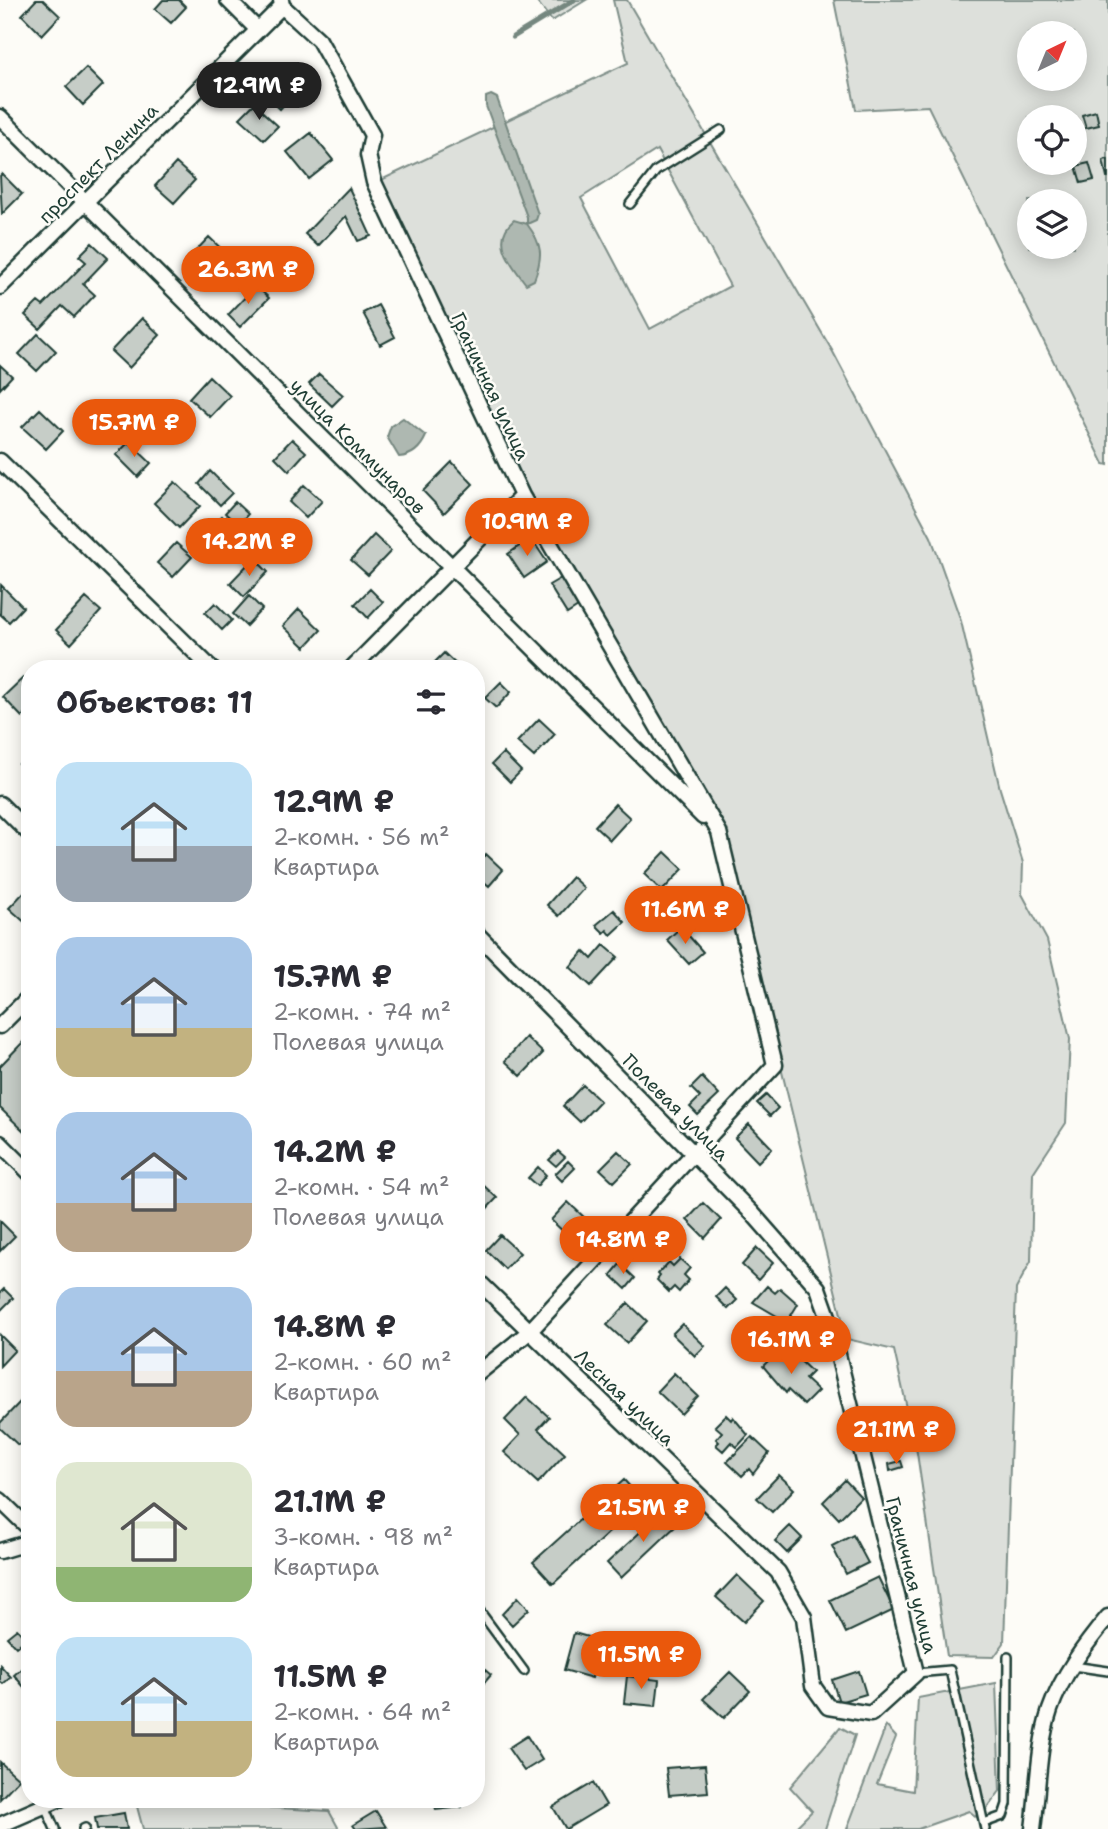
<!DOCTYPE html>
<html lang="ru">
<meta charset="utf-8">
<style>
:root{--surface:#fff;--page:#f2f2f3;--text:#2b2b33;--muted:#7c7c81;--accent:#ea580c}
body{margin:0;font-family:"Shantell Sans",sans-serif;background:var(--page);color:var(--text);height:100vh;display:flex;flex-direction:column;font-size:26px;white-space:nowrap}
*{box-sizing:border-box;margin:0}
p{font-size:23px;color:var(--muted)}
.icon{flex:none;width:38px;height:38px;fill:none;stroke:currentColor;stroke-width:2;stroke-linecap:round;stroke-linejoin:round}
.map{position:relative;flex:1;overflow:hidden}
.side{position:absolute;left:21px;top:660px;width:464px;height:1148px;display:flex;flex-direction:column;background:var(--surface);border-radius:28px;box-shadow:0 4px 18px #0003}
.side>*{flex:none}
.needle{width:46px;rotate:43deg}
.fabs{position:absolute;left:1017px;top:21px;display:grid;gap:14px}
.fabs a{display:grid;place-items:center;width:70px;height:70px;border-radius:50%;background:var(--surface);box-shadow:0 4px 18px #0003;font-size:35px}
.price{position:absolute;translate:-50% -60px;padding:0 16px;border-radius:24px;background:var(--accent);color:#fff;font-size:23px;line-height:46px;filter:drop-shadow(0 2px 4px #0008)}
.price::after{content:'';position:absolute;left:50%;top:42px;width:21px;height:16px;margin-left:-10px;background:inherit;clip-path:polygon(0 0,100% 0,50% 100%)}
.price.current{background:#222;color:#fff}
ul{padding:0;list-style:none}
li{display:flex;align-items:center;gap:21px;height:175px;padding:0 35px}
li span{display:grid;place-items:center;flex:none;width:196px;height:140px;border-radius:21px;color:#555}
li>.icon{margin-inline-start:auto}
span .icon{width:84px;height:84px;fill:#fffc;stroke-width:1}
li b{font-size:30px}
h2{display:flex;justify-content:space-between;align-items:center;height:84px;padding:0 35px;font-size:30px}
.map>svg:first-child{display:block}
.green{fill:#dde0db;stroke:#7e8e88;stroke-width:2;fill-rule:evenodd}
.water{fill:#aeb8b1;stroke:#75877f;stroke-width:2}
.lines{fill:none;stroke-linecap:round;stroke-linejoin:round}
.stream{stroke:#75877f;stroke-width:5}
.building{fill:#c6cdc7;stroke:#1f3d34;stroke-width:2}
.service-casing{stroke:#1f3d34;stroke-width:12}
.minor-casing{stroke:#1f3d34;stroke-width:19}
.service{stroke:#fdfcf7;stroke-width:7}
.minor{stroke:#fdfcf7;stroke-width:14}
.labels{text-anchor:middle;stroke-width:5;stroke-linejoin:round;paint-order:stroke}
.street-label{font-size:19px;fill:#1f3d34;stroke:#fdfcf7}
</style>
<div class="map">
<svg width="1108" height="1829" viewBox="0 0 1108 1829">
<rect width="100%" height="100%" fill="#fdfcf7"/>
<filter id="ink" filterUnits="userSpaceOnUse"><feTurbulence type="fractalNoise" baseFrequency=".0143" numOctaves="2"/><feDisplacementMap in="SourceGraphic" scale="14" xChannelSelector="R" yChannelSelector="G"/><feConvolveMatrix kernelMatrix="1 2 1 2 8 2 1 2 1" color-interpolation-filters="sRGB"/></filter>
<g filter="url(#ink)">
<path class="green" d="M536 0H586L552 21Z
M613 0H627L833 352 931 537 961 621 1000 789 1023 863 1022 894 1047 940 1070 1039 1066 1123 1033 1173 1031 1261 1016 1289 1004 1643 994 1657 947 1656 917 1453 894 1350 847 1339 723 829 529 491 379 181 628 63ZM657 150 730 286 650 329 581 198Z
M834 0H1108V465L1104 464 928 106 856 110ZM1029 33H1074V79H1029ZM1029 117H1074V163H1029ZM1029 201H1074V247H1029Z
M996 1683 1000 1791 979 1819 969 1811 918 1829H847L886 1726 896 1737 877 1784 913 1791 918 1698Z
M840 1727 855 1735 825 1829H794L812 1811 790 1787Z
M135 1799H186L205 1804 329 1811 339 1829H143Z"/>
<path class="water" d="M491 95 497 98 538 214 536 220 527 224C543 245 543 256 534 280L526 284C511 264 490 240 514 220L527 224V217L486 106V97Z
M403 418 426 436C421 448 413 456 399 457L387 437 391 426Z"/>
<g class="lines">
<path class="stream" d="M513 37 574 0"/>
</g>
<path class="building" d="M36 0H43L60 16 42 35 22 15Z
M163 0H179L186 7 171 23 155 9Z
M86 68 103 85 83 105 66 87Z
M281 71 299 88 280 109 262 92Z
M254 104 278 126 264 140 240 118Z
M1096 111 1099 125 1086 128 1082 115Z
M311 133 333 160 309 179 287 152Z
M1108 159V178H1107L1103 160Z
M176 163 195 180 174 203 155 186Z
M1089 163 1094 180 1081 183 1076 166Z
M2 174 22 194 2 214 0 176Z
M349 188 371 236 358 241 346 216 318 246 305 234Z
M209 237 230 257 212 276 191 256Z
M92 243 108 258 83 284 95 295 74 317 62 306 40 329 25 315 38 302 43 306 86 262 79 256Z
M256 286 269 298 240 327 228 315Z
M378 305 395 337 380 345 363 313Z
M142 318 160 335 129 368 111 351Z
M38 334 56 351 37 371 19 354Z
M0 365 12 376 0 389Z
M319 374 343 395 332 406 309 384Z
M209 376 230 396 210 417 189 398Z
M40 409 63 431 46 449 22 427Z
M292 439 306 452 289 471 275 457Z
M129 442 151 463 138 477 116 455Z
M452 462 473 484 444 513 423 491Z
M210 471 232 493 220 505 199 484Z
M175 482 200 506 179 528 154 503Z
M304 485 322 501 306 518 289 502Z
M235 502 248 514 238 525 225 513Z
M222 516 234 528 221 541 209 529Z
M374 535 391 551 368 575 351 560Z
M531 538 547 562 524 578 508 554Z
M176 543 192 557 173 577 157 563Z
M254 558 268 572 244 597 230 583Z
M561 578 578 607 567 614 549 585Z
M1 585 23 607 9 622 0 614Z
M370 589 383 602 368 618 355 604Z
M249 596 262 609 246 626 233 614Z
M86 598 101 611 71 644 56 630Z
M215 603 232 620 222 630 205 613Z
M299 609 321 630 305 647 283 626Z
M444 653 460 668H429Z
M23 678 30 685V709L22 717 3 697Z
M501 682 511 692 496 708 485 698Z
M539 719 555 734 534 757 517 742Z
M503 753 521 771 510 782 492 764Z
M30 754V775L19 764Z
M615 804 630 818 610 840 595 826Z
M665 852 683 869 662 891 644 874Z
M486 854 503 870 489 886 476 875V865Z
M572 877 584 888 559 916 547 905Z
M27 889 30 891V927L9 908Z
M614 910 625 922 611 935 607 930 604 933 596 925Z
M681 927 703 952 689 964 667 940Z
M604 945 618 957 591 986 570 967 584 951 592 959Z
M526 1037 543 1053 521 1076 505 1061Z
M27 1038 30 1041V1137L0 1108V1066Z
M702 1077 719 1095 698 1115 690 1107 700 1097 691 1088Z
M583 1085 600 1101 580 1122 563 1106Z
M766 1095 778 1108 770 1116 757 1103Z
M749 1124 772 1148 758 1162 735 1138Z
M558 1151 565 1157 556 1166 549 1160Z
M618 1151 632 1164 614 1182 600 1169Z
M568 1161 575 1168 562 1181 555 1174Z
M538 1167 546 1175 537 1186 528 1178Z
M481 1183 497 1198 477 1219 476 1189Z
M568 1202 586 1219 569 1237 551 1220Z
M703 1203 721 1220 705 1238 687 1220Z
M0 1221 15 1236 0 1251Z
M500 1235 520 1253 505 1269 486 1250Z
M757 1248 773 1263 758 1280 742 1265Z
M680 1259 690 1268 684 1275 689 1280 679 1292 674 1287 669 1292 657 1280 660 1276 658 1274 669 1262 673 1266Z
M620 1264 635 1278 626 1289 611 1275Z
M767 1286 775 1293 780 1288 798 1304 787 1322 753 1302Z
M725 1288 737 1300 728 1309 716 1297Z
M4 1289 13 1298 0 1311V1293Z
M628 1303 647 1321 627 1343 607 1325Z
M821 1319 827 1344 807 1349 800 1324Z
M682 1324 705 1346 695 1356 672 1334Z
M0 1335 15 1350 0 1366Z
M781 1348 790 1357 793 1354 812 1372 805 1379 818 1391 804 1405 788 1390 786 1393 763 1366Z
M674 1373 698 1396 681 1414 657 1391Z
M527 1397 549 1417 538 1429 565 1454 538 1483 504 1452 520 1435 505 1420Z
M21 1401 30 1410V1434L18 1445 0 1428V1423Z
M726 1415 731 1420 733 1417 748 1435 737 1447 731 1442 723 1451 716 1445 719 1442 716 1439 722 1432 715 1426Z
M752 1437 769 1453 753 1474 749 1469 742 1476 727 1462Z
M901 1461 903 1467 890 1471 889 1464Z
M779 1475 794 1489 772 1512 757 1498Z
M624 1480 643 1501 553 1584 533 1562Z
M845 1480 861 1497 839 1519 823 1502Z
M665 1509 678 1524 621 1578 607 1563Z
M790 1526 802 1538 787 1553 775 1541Z
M853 1535 868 1563 846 1574 832 1546Z
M737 1575 764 1601 744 1622 716 1597Z
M878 1577 894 1610 846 1633 830 1600Z
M518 1597 529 1609 512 1625 502 1614Z
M17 1629 26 1639 16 1647 7 1637Z
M574 1633 602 1641 592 1678 564 1670Z
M30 1661V1692L29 1693 14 1675Z
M476 1662 491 1675 478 1690 476 1688Z
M0 1665 11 1677 3 1684 0 1681Z
M859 1671 866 1694 839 1702 832 1680Z
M730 1672 750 1691 724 1718 703 1699Z
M627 1676 659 1680 656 1706 624 1703Z
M527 1736 542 1760 524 1771 508 1748Z
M0 1762 19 1779 0 1799Z
M705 1765 708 1792 669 1795 666 1768Z
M593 1783 606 1805 566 1829 553 1807Z
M434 1799H462V1807L436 1810Z
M376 1811 386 1827 356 1829 353 1825Z
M124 1813 127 1829H97L95 1818Z"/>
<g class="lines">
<g class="service-casing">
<path id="service" d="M630 204 656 171 721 130
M476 1606 524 1671
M1073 1666 1108 1671
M916 1673 950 1670 985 1829
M45 1806 55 1829
M984 1823 1003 1816 1007 1804 1008 1657
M83 1829 85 1828"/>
</g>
<g class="minor-casing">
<path id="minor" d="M228 0 258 30
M281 0 282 6 319 40 372 135 368 155 374 182 522 496 719 832 775 1065 529 1332 476 1375
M0 117 703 817
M0 287 282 6
M0 461 211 668
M352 668 522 496
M0 804 30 834
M476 933 753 1214 818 1288 830 1322 916 1673 871 1714 828 1707 813 1686 804 1617 778 1572 476 1279
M0 1026 30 996
M0 1143 30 1173
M0 1500 30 1529
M0 1551 30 1542
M0 1825 60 1799
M1033 1829C1038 1791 1038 1746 1050 1710 1062 1675 1085 1645 1108 1617"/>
</g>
<use href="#service" class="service"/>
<use href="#minor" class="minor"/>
</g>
</g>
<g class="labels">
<g class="street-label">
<text transform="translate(98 163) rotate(-45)" y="7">проспект Ленина</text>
<text transform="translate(491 386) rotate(65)" y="7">Граничная улица</text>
<text transform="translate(358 446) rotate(45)" y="7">улица Коммунаров</text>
<text transform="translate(676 1107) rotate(45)" y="7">Полевая улица</text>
<text transform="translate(625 1397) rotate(44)" y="7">Лесная улица</text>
<text transform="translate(912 1575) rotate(76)" y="7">Граничная улица</text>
</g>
</g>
</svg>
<div class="fabs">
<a><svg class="needle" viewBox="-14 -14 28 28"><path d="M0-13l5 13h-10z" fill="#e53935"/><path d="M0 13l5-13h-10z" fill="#7c7c81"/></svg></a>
<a><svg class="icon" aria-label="locate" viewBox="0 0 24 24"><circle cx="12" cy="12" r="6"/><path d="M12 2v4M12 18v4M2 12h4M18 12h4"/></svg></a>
<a><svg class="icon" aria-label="layers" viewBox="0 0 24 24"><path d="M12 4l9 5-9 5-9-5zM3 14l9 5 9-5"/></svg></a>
</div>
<b class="price current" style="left:259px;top:122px">12.9M ₽</b>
<b class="price" style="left:248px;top:306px">26.3M ₽</b>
<b class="price" style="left:134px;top:459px">15.7M ₽</b>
<b class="price" style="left:527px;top:558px">10.9M ₽</b>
<b class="price" style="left:249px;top:578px">14.2M ₽</b>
<b class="price" style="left:685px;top:946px">11.6M ₽</b>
<b class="price" style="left:623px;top:1276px">14.8M ₽</b>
<b class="price" style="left:791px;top:1376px">16.1M ₽</b>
<b class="price" style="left:896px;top:1466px">21.1M ₽</b>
<b class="price" style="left:643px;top:1544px">21.5M ₽</b>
<b class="price" style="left:641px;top:1691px">11.5M ₽</b>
<section class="side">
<h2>Объектов: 11<svg class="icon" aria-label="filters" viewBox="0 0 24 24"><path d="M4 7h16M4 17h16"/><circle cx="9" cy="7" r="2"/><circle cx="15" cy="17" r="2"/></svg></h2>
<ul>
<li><span style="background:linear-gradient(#bfe0f5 60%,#9aa5b1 0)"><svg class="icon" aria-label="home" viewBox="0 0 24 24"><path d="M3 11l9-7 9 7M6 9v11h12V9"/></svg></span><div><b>12.9M ₽</b><p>2-комн. · 56 m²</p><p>Квартира</p></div></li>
<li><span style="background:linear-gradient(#a9c7e8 65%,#c2b280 0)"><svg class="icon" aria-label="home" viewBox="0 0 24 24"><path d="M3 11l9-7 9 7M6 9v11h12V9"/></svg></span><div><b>15.7M ₽</b><p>2-комн. · 74 m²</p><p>Полевая улица</p></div></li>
<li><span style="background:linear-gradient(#a9c7e8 65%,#b9a48a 0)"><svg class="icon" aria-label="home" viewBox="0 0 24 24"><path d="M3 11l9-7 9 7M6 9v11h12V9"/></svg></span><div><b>14.2M ₽</b><p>2-комн. · 54 m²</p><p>Полевая улица</p></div></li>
<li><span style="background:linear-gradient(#a9c7e8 60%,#b9a48a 0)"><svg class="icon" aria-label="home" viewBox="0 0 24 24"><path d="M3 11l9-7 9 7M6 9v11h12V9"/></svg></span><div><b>14.8M ₽</b><p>2-комн. · 60 m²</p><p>Квартира</p></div></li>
<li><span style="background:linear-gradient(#dfe7d0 75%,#8fb573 0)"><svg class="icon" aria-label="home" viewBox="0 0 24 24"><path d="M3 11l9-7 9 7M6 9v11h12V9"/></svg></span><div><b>21.1M ₽</b><p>3-комн. · 98 m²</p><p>Квартира</p></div></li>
<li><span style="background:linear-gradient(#bfe0f5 60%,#c2b280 0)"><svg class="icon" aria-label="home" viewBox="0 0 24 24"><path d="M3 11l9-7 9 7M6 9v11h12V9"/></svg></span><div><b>11.5M ₽</b><p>2-комн. · 64 m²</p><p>Квартира</p></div></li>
</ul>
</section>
</div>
